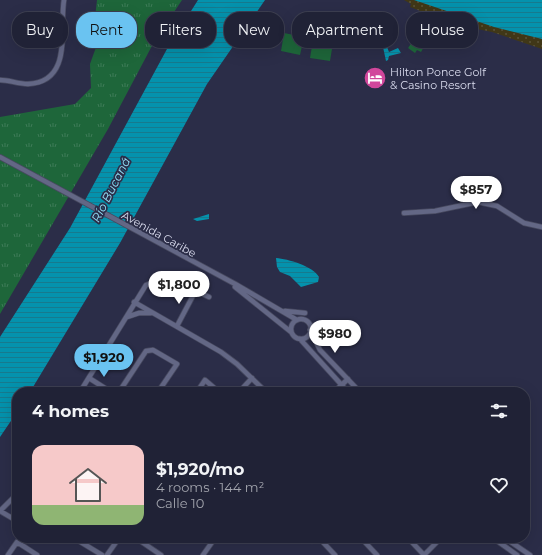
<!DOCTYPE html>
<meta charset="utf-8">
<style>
:root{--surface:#202236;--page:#2d2f42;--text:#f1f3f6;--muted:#a2a4ad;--line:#3d3f51;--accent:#6ac3f1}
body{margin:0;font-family:Montserrat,sans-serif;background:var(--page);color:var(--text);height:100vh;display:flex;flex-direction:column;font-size:15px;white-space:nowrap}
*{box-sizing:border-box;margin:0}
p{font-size:13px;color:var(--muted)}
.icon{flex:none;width:22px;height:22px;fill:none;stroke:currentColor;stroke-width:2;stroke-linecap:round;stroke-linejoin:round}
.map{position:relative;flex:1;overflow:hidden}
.sheet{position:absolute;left:12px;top:387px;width:518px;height:156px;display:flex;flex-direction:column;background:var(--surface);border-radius:16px;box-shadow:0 4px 16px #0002,0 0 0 1px var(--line)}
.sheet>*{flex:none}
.banner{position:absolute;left:12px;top:12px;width:518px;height:36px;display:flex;gap:8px}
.price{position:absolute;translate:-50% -34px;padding:0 9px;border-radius:14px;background:#fff;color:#222;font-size:13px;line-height:26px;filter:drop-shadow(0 1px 2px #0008)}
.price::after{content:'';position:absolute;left:50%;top:24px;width:12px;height:9px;margin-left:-6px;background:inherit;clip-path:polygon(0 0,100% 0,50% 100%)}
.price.current{background:var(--accent);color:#111}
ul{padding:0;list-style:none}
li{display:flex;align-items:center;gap:12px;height:100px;padding:0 20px}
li+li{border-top:1px solid var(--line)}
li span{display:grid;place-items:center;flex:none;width:112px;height:80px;border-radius:12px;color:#555}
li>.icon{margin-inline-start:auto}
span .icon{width:48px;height:48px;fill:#fffc;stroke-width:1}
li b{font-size:17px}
h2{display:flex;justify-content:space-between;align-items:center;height:48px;padding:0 20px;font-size:17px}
.tag{padding:0 14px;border-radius:16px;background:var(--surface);box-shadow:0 4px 16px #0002,0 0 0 1px var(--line);font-size:14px;line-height:36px}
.tag.current{background:var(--accent);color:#111}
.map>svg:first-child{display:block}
.grass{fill:url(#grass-tufts)}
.sand{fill:url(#sand-dots)}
.green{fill:#1e663a}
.water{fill:url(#water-rules)}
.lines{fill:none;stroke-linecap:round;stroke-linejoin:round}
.minor-casing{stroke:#47495f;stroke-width:6}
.minor{stroke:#636785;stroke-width:4.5}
.labels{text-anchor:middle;stroke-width:3.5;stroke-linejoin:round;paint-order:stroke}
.poi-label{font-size:11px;fill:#dadcee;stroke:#2b2d48;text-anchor:start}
.street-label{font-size:11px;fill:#dadcee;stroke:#2b2d48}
.water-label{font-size:12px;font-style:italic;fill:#96e4fb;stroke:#2b2d48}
</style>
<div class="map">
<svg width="542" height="555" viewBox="0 0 542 555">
<defs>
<pattern id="grass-tufts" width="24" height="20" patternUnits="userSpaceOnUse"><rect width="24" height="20" fill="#1e663a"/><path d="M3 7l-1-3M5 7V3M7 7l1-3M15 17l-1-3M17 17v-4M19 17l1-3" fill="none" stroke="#3e7b57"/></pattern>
<pattern id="sand-dots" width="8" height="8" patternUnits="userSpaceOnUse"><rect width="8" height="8" fill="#403717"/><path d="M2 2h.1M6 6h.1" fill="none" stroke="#5b5339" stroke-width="1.8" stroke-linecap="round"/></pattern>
<pattern id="water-rules" width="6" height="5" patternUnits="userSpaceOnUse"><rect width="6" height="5" fill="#0492ad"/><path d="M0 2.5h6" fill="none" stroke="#167a8e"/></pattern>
</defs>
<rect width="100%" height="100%" fill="#2b2d48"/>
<path class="grass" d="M97 0H182L154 42 108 129 0 314V117L75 104 91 88 90 64 99 39 95 18Z"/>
<path class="sand" d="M404 0H437L542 31V49L492 32 457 25 410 7 411 4Z"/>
<path class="green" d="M284 33 304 37 300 55 281 51Z
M417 35 427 41 421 52 417 50 415 53 408 48Z
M313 40 333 43 330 61 310 58Z"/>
<path class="water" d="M198 0H265L207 84 120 243 30 392H17V412L0 437V337L70 228 167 49Z
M414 0H542V39L494 27Z
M383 47H387L389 52 398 48 401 53 389 56 388 60 386 61Z
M209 214V219L197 221 193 219Z
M276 258C288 259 313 266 319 277L318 282 301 287 290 276 280 272 277 267Z"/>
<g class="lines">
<g class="minor-casing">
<path id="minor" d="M0 80C9 80 18 84 28 84 74 82 59 27 64 0
M0 157 237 285 297 320
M404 213 435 211 478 202 497 206 524 223 542 227
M235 287 291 332
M134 302 221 352 237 364 266 392
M285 311 305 313
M127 317 139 313H151
M291 329a10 10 0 1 1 20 0a10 10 0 1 1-20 0Z
M177 326 196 290
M310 330 320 350 360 392
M300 339 348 392
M89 378 111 392
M80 392 146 285 162 279 174 280 209 297
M119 392 146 351 153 350 177 364 158 392
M197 392 205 380 219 392
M239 392 252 378
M334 392 348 379
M14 455 17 457
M0 511 17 494
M0 511 17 521
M74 538 102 555
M136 538 161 555
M319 538 335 555
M361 538 377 555
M408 538 424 555
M493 538 517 555
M505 538 530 555
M312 541 315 538
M8 555 17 542 37 555
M107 555 119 538
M203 555 215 538
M424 555 441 538"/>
</g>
<use href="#minor" class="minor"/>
</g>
<defs>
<g id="hotel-disc" transform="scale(1.15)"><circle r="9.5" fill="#d1479c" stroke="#2b2d48"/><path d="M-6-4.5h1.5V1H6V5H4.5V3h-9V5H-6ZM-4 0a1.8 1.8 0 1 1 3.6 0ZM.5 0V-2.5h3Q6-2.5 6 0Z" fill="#fff"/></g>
</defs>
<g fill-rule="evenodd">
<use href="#hotel-disc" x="375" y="78"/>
</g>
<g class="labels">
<g class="poi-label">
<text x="390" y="76">Hilton Ponce Golf<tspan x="390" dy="13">&amp; Casino Resort</tspan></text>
</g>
<g class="street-label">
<text transform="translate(159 234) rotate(29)" y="4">Avenida Caribe</text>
</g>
<g class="water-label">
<text transform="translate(111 190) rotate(-63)" y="4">Río Bucaná</text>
</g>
</g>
</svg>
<b class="price" style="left:476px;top:210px">$857</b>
<b class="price" style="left:179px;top:305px">$1,800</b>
<b class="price" style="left:335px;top:354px">$980</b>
<b class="price current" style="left:104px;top:378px">$1,920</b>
<div class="banner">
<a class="tag">Buy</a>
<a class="tag current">Rent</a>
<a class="tag">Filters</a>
<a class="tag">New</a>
<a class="tag">Apartment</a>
<a class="tag">House</a>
</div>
<section class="sheet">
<h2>4 homes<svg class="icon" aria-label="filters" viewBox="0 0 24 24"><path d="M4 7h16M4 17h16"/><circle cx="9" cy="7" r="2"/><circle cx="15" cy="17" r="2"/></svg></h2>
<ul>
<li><span style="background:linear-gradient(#f6c9c9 75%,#8fb573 0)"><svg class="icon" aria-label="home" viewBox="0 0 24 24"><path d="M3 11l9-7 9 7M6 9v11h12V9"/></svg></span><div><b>$1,920/mo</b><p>4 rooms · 144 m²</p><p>Calle 10</p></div><svg class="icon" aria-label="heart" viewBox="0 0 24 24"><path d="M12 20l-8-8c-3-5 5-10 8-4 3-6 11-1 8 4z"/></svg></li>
</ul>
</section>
</div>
